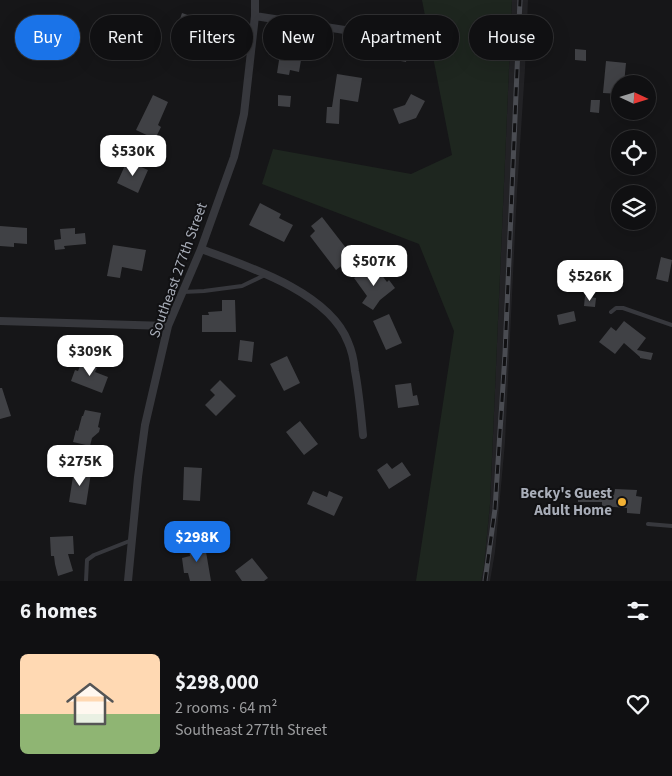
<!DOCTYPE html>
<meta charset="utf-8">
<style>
:root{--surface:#101012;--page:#19191b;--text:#f1f3f6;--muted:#9c9d9f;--line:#303032;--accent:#1a73e8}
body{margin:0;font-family:"Source Sans 3",sans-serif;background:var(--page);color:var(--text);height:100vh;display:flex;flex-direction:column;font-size:19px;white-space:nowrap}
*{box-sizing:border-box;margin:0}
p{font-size:16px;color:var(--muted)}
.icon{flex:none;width:28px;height:28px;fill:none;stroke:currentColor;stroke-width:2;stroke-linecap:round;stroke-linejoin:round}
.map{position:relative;height:581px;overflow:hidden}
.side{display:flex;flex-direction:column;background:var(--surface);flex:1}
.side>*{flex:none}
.banner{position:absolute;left:15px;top:15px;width:642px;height:45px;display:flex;gap:10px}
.needle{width:32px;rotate:94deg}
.buttons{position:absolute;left:611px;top:75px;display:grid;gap:10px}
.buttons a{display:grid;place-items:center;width:45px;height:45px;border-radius:50%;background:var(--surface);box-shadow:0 5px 20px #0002,0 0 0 1px var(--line);font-size:25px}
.price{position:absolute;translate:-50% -42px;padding:0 11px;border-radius:10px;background:#fff;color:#222;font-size:16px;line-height:32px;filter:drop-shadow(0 1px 2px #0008)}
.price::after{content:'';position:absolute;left:50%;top:30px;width:15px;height:11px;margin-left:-8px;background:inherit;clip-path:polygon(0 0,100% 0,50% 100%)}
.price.on{background:var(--accent);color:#fff}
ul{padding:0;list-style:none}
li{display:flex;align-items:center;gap:15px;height:125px;padding:0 20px}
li+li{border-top:1px solid var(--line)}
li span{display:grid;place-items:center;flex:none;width:140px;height:100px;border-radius:8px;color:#555}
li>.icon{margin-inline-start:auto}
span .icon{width:60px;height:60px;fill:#fffc;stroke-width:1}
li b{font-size:21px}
h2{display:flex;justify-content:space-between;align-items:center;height:60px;padding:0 20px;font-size:21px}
.chip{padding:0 18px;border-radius:22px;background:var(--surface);box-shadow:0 5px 20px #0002,0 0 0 1px var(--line);font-size:18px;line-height:45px}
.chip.on{background:var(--accent);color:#fff}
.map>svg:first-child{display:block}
.built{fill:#222225}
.green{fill:#1e261f}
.building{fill:#404145}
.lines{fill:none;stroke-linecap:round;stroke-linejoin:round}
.service{stroke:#37383d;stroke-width:4}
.minor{stroke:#37383d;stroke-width:8}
.rail-casing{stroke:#4a4c52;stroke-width:5}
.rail{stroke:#111113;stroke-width:3;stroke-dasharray:9;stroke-linecap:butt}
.poi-dot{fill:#f2b134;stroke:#111113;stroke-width:2}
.labels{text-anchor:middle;stroke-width:4;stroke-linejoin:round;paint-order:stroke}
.street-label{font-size:15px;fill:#a8adb8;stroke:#111113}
.poi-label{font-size:15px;font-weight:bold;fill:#a8adb8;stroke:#111113;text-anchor:end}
</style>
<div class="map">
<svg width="672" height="581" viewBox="0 0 672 581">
<rect width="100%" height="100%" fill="#161618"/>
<path class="built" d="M512 0H528L525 69 517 191 505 442 495 552 490 581H481L484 566 490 504Z"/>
<path class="green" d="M422 0H512L490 504 484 566 481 581H416L454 331 419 244 262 184 273 149 411 174 452 155Z"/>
<path class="building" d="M182 13 205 21 195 48 173 40Z
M397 27 413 30 406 62 390 59Z
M575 49 586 50V61L575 60Z
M286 51 302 54 299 72 290 70 289 75 277 73 280 54 285 55Z
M606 61 626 63 624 84H620V94L603 93Z
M337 74 362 78 358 102 340 99 339 124 326 123 327 107H332Z
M411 94 425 101 416 118 399 124 393 109 405 105Z
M153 95 168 102 158 125 161 127 155 139 136 130Z
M278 95 291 96 290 107 278 106Z
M591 100H600L599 113 590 112Z
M127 161 148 170 138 193 117 183Z
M260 203 281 214 279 218 293 225 284 242 249 225Z
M322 217 353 257 336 270 310 236 315 231 311 226Z
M0 226 27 228V244L14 243V247L0 246Z
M75 228V234L85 233 86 244 64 246 65 249 55 250 54 240 61 239 60 229Z
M113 245 146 250 142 271 122 267 120 278 107 276Z
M661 257 672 260 668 282 656 279Z
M372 266 376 272 378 270 387 282 389 280 395 288 380 300 373 310 362 303 367 296 354 278Z
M585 296 596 298 595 307 584 306Z
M222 300H235L236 332H202V315H209L208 312 222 311Z
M574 311 576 321 559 325 557 315Z
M389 314 402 343 386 350 373 321Z
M624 321 646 338 637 350 653 353 651 360 640 358V357L624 343 615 354 599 342 611 327 616 331Z
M240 340 254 342 252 362 238 360Z
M287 356 300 383 284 391 270 364Z
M83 358 94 362 92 366 97 368 95 372 108 377 102 393 71 381 75 370 78 371Z
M220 380 236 396 216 416 205 405 215 395 210 390Z
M411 383 413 396 417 395 419 405 398 408 395 385Z
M0 388H2L11 416 0 419Z
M85 410 101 413 98 427 100 428 99 432 92 438 90 446 73 442 76 430 78 431 82 416H83Z
M300 421 318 444 304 455 286 432Z
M402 462 411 475 389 489 377 470 387 463 392 469Z
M184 467 202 468 200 501 183 500Z
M74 470 91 473 86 505 69 502Z
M615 489 637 490 636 496 642 497 640 514 627 513V508L602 506V502H578V490L598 491V494L614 495Z
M313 491 327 497 329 491 343 497 334 516 307 504Z
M73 536 74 554H68L73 571 58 576 55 564 54 556H51L50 537Z
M204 540 211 581H190L188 573H184L182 558 190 556 188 543Z
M252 558 268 578 264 581H242L235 571Z"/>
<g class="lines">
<path class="service" d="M183 292 204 291 242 286 265 275
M611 312 616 308H623L672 325
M648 524 672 526
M86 581 87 560 94 555 132 540"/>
<path class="minor" d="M255 16 351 31
M201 249C247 266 329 292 348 342 352 351 354 361 355 371 359 392 361 414 363 435
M0 321 168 326
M128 581 138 477 145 425 168 326 201 249 234 157 244 114 255 16V0"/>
<g class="rail-casing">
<path id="rail" d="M485 581 495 509 505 354 520 0"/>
</g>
<use href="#rail" class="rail"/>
</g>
<circle class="poi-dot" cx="622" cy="502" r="5"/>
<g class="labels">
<g class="street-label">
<text transform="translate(178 270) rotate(-70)" y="5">Southeast 277th Street</text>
</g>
<g class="poi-label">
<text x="612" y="498">Becky's Guest<tspan x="612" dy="17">Adult Home</tspan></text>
</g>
</g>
</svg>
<div class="buttons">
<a><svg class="needle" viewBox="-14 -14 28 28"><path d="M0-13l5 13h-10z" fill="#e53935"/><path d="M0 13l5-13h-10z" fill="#9c9d9f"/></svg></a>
<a><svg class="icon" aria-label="locate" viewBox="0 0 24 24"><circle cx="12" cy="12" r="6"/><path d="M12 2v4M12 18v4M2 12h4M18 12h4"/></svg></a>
<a><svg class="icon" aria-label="layers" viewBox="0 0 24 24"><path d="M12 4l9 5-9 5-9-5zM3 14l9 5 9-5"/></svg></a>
</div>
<b class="price" style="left:133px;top:177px">$530K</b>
<b class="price" style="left:374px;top:287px">$507K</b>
<b class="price" style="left:590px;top:302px">$526K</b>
<b class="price" style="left:90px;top:377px">$309K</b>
<b class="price" style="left:80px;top:487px">$275K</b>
<b class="price on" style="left:197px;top:563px">$298K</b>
<div class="banner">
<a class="chip on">Buy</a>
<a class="chip">Rent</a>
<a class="chip">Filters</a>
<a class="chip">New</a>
<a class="chip">Apartment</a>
<a class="chip">House</a>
</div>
</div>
<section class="side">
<h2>6 homes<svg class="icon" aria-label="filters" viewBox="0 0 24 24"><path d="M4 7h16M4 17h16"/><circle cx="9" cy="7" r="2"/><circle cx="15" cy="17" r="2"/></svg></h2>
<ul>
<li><span style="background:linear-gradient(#ffd9b3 60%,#8fb573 0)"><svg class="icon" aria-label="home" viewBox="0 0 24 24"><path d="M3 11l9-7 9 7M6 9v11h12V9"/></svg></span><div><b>$298,000</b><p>2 rooms · 64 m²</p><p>Southeast 277th Street</p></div><svg class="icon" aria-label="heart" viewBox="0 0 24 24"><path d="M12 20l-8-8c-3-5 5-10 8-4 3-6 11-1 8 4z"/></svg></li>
</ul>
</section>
